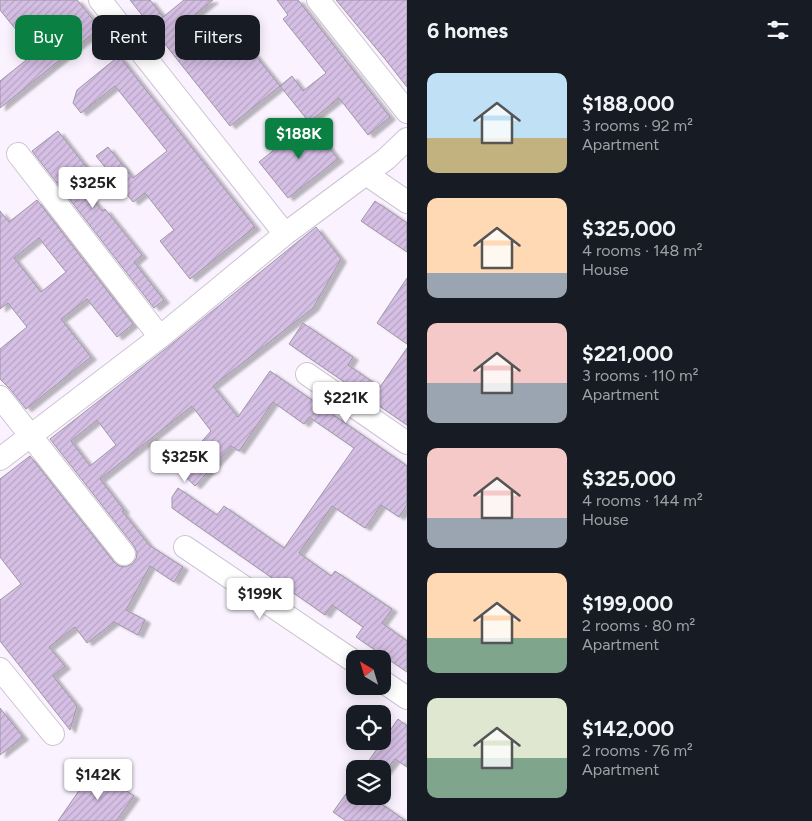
<!DOCTYPE html>
<meta charset="utf-8">
<style>
:root{--surface:#171b24;--page:#20242c;--text:#f1f3f6;--muted:#9ea1a6;--accent:#0b8043}
body{margin:0;font-family:Figtree,sans-serif;background:var(--page);color:var(--text);height:100vh;display:flex;flex-direction:column;font-size:19px;white-space:nowrap}
*{box-sizing:border-box;margin:0}
p{font-size:16px;color:var(--muted)}
.icon{flex:none;width:28px;height:28px;fill:none;stroke:currentColor;stroke-width:2;stroke-linecap:round;stroke-linejoin:round}
.map{position:relative;flex:1;overflow:hidden}
.side{display:flex;flex-direction:column;background:var(--surface);width:405px}
.side>*{flex:none}
.banner{position:absolute;left:15px;top:15px;width:316px;height:45px;display:flex;gap:10px}
.needle{width:32px;rotate:322deg}
.fabs{position:absolute;left:346px;top:650px;display:grid;gap:10px}
.fabs a{display:grid;place-items:center;width:45px;height:45px;border-radius:10px;background:var(--surface);box-shadow:0 2px 12px #0003;font-size:25px}
.price{position:absolute;translate:-50% -42px;padding:0 11px;border-radius:5px;background:#fff;color:#222;font-size:16px;line-height:32px;filter:drop-shadow(0 1px 2px #0008)}
.price::after{content:'';position:absolute;left:50%;top:30px;width:15px;height:11px;margin-left:-8px;background:inherit;clip-path:polygon(0 0,100% 0,50% 100%)}
.price.selected{background:var(--accent);color:#fff}
ul{padding:0;list-style:none}
li{display:flex;align-items:center;gap:15px;height:125px;padding:0 20px}
li span{display:grid;place-items:center;flex:none;width:140px;height:100px;border-radius:10px;color:#555}
li>.icon{margin-inline-start:auto}
span .icon{width:60px;height:60px;fill:#fffc;stroke-width:1}
li b{font-size:21px}
h2{display:flex;justify-content:space-between;align-items:center;height:60px;padding:0 20px;font-size:21px}
.tag{padding:0 18px;border-radius:10px;background:var(--surface);box-shadow:0 2px 12px #0003;font-size:18px;line-height:45px}
.tag.selected{background:var(--accent);color:#fff}
main{display:flex;flex:1;min-height:0}
.map>svg:first-child{display:block}
.building{fill:url(#building-hatch);stroke:#9e96a3;fill-rule:evenodd;filter:url(#shadow)}
.lines{fill:none;stroke-linecap:round;stroke-linejoin:round}
.minor-casing{stroke:#cdc4d3;stroke-width:24}
.minor{stroke:#fff;stroke-width:22}
</style>
<main>
<div class="map">
<svg width="407" height="821" viewBox="0 0 407 821">
<defs>
<pattern id="building-hatch" width="6" height="6" patternUnits="userSpaceOnUse" patternTransform="scale(1.25)"><rect width="6" height="6" fill="#d5bfe4"/><path d="M-1 1l2-2M0 6l6-6M5 7l2-2" fill="none" stroke="#b7a4c4"/></pattern>
<filter id="shadow"><feDropShadow dx="5.5" dy="3" stdDeviation="1" flood-color="#0004"/></filter>
</defs>
<rect width="100%" height="100%" fill="#faf3ff"/>
<path class="building" d="M0 0H77L100 28 0 108V81L35 53 0 10Z
M130 0H150L163 17 184 0H213L181 26 208 60 239 35 280 86 230 126Z
M277 0H298L390 117 368 135 339 98 309 122 280 86 292 76 303 91 326 73 283 19 288 15Z
M336 0H407V87L385 59Z
M119 56 255 227 190 279 160 241 174 230 145 193 133 202 96 156 108 147 133 178 167 151 115 86 81 113 73 103 77 90Z
M309 122 338 159 288 198 259 162Z
M58 131 91 173 79 182 102 211 105 209 142 255 134 262 164 300 154 308 32 151Z
M37 200 133 324 117 337 87 299 61 319 91 357 26 409 10 389 0 379V349L27 327 8 303 0 309V211L9 222ZM39 238 66 272 41 292 14 258Z
M375 201 407 223V252L361 221Z
M316 227 341 259 313 308 213 386 238 417 270 371 407 466V505L399 517 381 505 365 528 332 506 299 553 331 576 335 571 392 609 382 623 407 641V672L356 637 363 627 332 605 325 615 172 508V497L178 488 217 515 224 506 284 548 354 448 309 417 304 424 273 402 239 451 231 446 195 486 177 469 211 431 192 406 100 479 124 510 122 511 149 545 183 567 174 582 150 566 126 610 145 620 138 635 114 622 87 643 75 627 49 647 65 666 53 676 77 706 70 730 0 641V600L21 584 0 557V479L30 456 114 562 119 566 125 567 132 564 136 559 137 553 134 546 50 439 168 347ZM97 420 116 445 90 466 71 441Z
M407 278V344L377 323Z
M303 323 353 357 348 365 380 387 407 348V425L289 344Z
M0 708 23 737 0 755Z
M398 719 407 726V767L395 759 382 776V769H363Z
M94 769 134 796 116 821H58Z
M355 781V796H376L377 801 406 821H346L333 812Z"/>
<g class="lines">
<g class="minor-casing">
<path id="minor" d="M100 0 285 234
M318 0 407 112
M18 154 160 337
M366 174 407 202
M307 374 407 443
M0 397 124 554
M0 459 160 337 285 234 386 159 407 139
M185 547 355 662
M0 669 53 734
M382 681 407 698"/>
</g>
<use href="#minor" class="minor"/>
</g>
</svg>
<div class="fabs">
<a><svg class="needle" viewBox="-14 -14 28 28"><path d="M0-13l5 13h-10z" fill="#e53935"/><path d="M0 13l5-13h-10z" fill="#9ea1a6"/></svg></a>
<a><svg class="icon" aria-label="locate" viewBox="0 0 24 24"><circle cx="12" cy="12" r="6"/><path d="M12 2v4M12 18v4M2 12h4M18 12h4"/></svg></a>
<a><svg class="icon" aria-label="layers" viewBox="0 0 24 24"><path d="M12 4l9 5-9 5-9-5zM3 14l9 5 9-5"/></svg></a>
</div>
<b class="price selected" style="left:299px;top:160px">$188K</b>
<b class="price" style="left:93px;top:209px">$325K</b>
<b class="price" style="left:346px;top:424px">$221K</b>
<b class="price" style="left:185px;top:483px">$325K</b>
<b class="price" style="left:260px;top:620px">$199K</b>
<b class="price" style="left:98px;top:801px">$142K</b>
<div class="banner">
<a class="tag selected">Buy</a>
<a class="tag">Rent</a>
<a class="tag">Filters</a>
</div>
</div>
<section class="side">
<h2>6 homes<svg class="icon" aria-label="filters" viewBox="0 0 24 24"><path d="M4 7h16M4 17h16"/><circle cx="9" cy="7" r="2"/><circle cx="15" cy="17" r="2"/></svg></h2>
<ul>
<li><span style="background:linear-gradient(#bfe0f5 65%,#c2b280 0)"><svg class="icon" aria-label="home" viewBox="0 0 24 24"><path d="M3 11l9-7 9 7M6 9v11h12V9"/></svg></span><div><b>$188,000</b><p>3 rooms · 92 m²</p><p>Apartment</p></div></li>
<li><span style="background:linear-gradient(#ffd9b3 75%,#9aa5b1 0)"><svg class="icon" aria-label="home" viewBox="0 0 24 24"><path d="M3 11l9-7 9 7M6 9v11h12V9"/></svg></span><div><b>$325,000</b><p>4 rooms · 148 m²</p><p>House</p></div></li>
<li><span style="background:linear-gradient(#f6c9c9 60%,#9aa5b1 0)"><svg class="icon" aria-label="home" viewBox="0 0 24 24"><path d="M3 11l9-7 9 7M6 9v11h12V9"/></svg></span><div><b>$221,000</b><p>3 rooms · 110 m²</p><p>Apartment</p></div></li>
<li><span style="background:linear-gradient(#f6c9c9 70%,#9aa5b1 0)"><svg class="icon" aria-label="home" viewBox="0 0 24 24"><path d="M3 11l9-7 9 7M6 9v11h12V9"/></svg></span><div><b>$325,000</b><p>4 rooms · 144 m²</p><p>House</p></div></li>
<li><span style="background:linear-gradient(#ffd9b3 65%,#7fa58c 0)"><svg class="icon" aria-label="home" viewBox="0 0 24 24"><path d="M3 11l9-7 9 7M6 9v11h12V9"/></svg></span><div><b>$199,000</b><p>2 rooms · 80 m²</p><p>Apartment</p></div></li>
<li><span style="background:linear-gradient(#dfe7d0 60%,#7fa58c 0)"><svg class="icon" aria-label="home" viewBox="0 0 24 24"><path d="M3 11l9-7 9 7M6 9v11h12V9"/></svg></span><div><b>$142,000</b><p>2 rooms · 76 m²</p><p>Apartment</p></div></li>
</ul>
</section>
</main>
